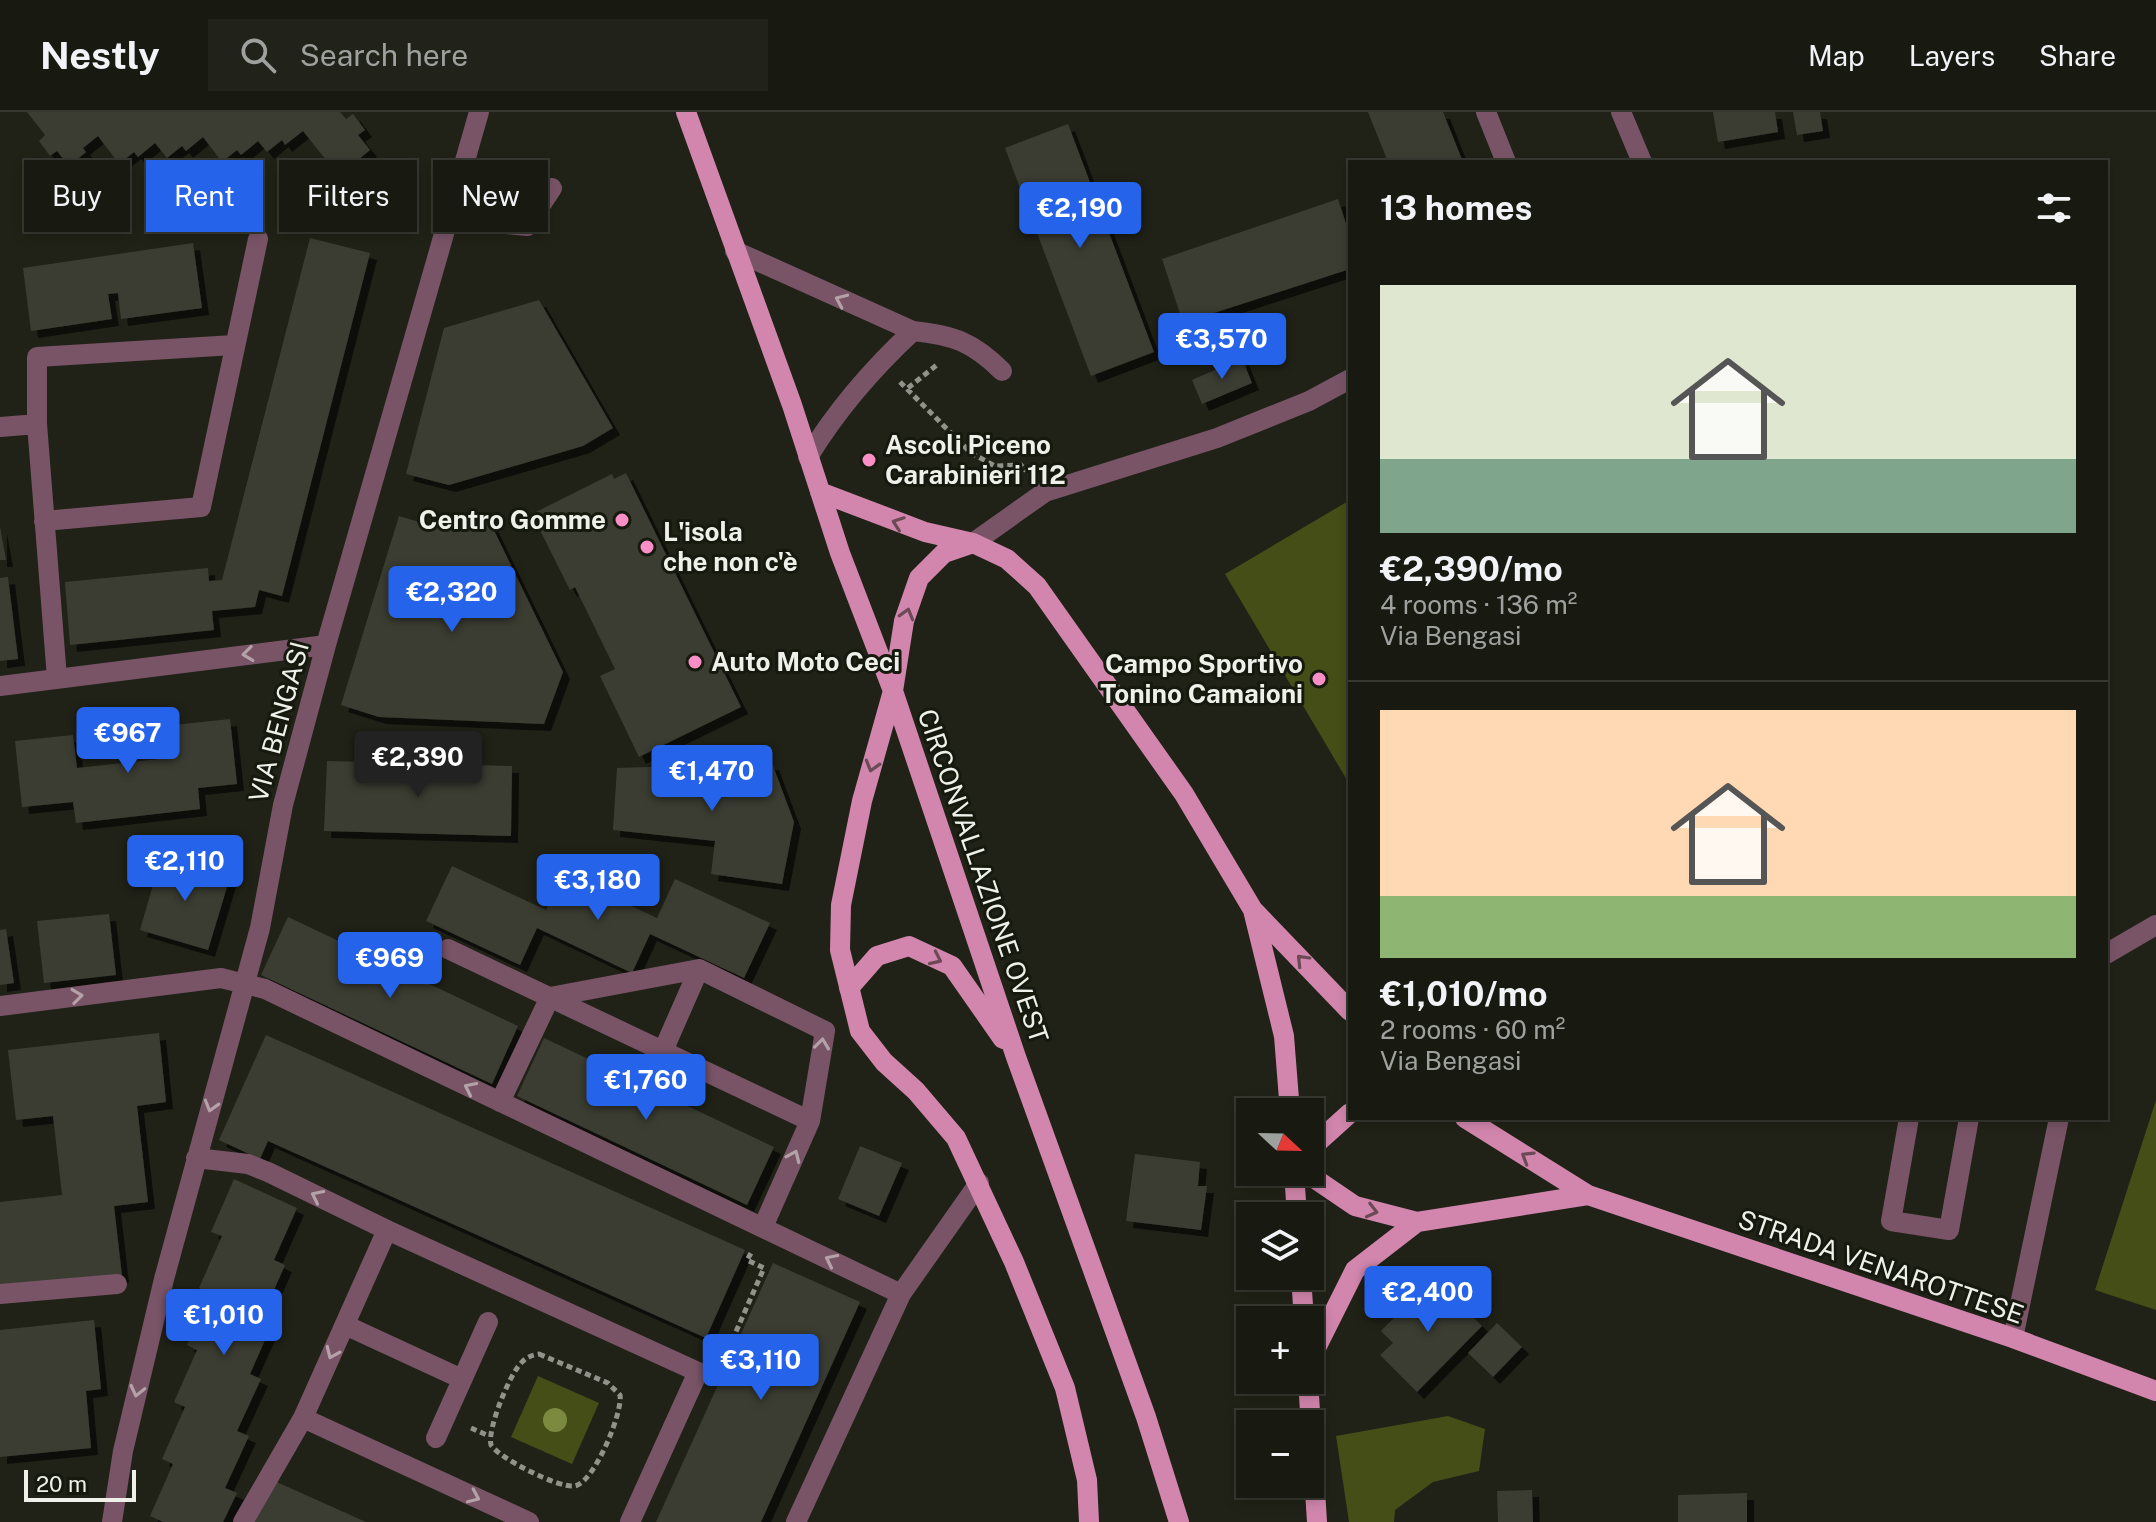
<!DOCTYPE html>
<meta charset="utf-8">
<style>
:root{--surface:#181a11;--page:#21231a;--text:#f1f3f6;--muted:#9fa19f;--line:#363831;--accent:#2563eb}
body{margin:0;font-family:"Public Sans",sans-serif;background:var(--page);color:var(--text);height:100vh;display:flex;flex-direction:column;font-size:30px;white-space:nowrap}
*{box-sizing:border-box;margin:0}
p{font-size:26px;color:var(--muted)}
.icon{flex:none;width:44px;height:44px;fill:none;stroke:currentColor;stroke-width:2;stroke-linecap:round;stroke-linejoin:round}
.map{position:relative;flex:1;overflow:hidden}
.sheet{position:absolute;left:1348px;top:48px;width:760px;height:960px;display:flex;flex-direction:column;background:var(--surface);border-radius:0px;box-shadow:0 4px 12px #0003,0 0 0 2px var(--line)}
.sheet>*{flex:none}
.hud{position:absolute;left:24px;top:48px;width:760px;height:72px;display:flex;gap:16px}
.needle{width:52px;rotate:112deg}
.fabs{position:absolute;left:1236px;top:986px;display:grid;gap:16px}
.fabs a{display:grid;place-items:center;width:88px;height:88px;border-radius:0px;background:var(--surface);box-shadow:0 4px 12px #0003,0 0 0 2px var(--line);font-size:40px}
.scale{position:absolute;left:24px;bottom:20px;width:112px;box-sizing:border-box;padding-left:8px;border:4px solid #eef0e9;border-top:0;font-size:22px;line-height:28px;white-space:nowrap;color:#eef0e9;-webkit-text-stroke:6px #16190e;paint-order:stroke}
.price{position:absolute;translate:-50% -68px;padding:0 18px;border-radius:8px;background:var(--accent);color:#fff;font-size:26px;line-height:52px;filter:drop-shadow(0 2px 4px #0008)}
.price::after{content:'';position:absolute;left:50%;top:48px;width:24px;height:18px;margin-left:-12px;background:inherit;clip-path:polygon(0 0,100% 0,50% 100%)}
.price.current{background:#222;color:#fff}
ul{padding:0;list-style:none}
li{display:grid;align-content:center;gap:16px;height:424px;padding:0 32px}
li+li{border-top:2px solid var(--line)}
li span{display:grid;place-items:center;height:248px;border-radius:0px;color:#555}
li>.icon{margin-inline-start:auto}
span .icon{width:144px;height:144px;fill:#fffc;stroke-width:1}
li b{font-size:34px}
h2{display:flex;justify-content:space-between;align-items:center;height:96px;padding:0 32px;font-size:34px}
.tag{padding:0 28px;border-radius:0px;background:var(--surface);box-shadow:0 4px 12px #0003,0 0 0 2px var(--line);font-size:28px;line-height:72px}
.tag.current{background:var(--accent);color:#fff}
header{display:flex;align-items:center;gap:48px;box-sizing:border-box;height:112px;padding:0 40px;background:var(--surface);border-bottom:2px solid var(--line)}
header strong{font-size:38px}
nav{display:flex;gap:44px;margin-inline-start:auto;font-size:28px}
.search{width:560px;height:72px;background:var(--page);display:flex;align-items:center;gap:20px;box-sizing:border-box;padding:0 28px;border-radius:0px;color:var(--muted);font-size:30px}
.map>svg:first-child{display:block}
.green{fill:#444e16}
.building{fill:#3a3d32;filter:url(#shadow)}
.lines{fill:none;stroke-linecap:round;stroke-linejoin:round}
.path{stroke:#91938a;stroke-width:5;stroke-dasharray:6 4;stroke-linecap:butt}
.minor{stroke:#795467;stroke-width:20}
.major{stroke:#d286ad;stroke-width:20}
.tree{fill:#7c8a40}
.oneway{stroke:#b4a2a8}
.oneway2{stroke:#6b4a56}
.poi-dot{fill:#fa8fc8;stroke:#16190e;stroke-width:3}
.labels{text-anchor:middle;stroke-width:6;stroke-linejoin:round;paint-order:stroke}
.poi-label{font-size:26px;font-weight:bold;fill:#eef0e9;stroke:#16190e;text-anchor:start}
.street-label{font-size:26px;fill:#eef0e9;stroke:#16190e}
</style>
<header>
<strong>Nestly</strong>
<div class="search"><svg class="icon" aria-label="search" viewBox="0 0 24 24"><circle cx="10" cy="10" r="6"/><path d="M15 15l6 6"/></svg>Search here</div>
<nav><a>Map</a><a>Layers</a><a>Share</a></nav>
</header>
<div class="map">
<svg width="2156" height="1410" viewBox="0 0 2156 1410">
<defs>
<filter id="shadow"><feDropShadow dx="7" dy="7" stdDeviation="0" flood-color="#0009"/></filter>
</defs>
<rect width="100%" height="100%" fill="#202217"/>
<path class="green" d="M1350 388V673L1225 462Z
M2156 988V1198L2095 1178Z
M538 1264 599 1291 572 1352 511 1325Z
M1448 1304 1485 1317 1479 1359 1433 1370 1395 1398 1394 1410H1349L1336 1324Z"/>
<path class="building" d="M27 0H340L346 7 353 2 365 18 358 23 370 38 353 52 349 47 334 58 303 19 285 33 282 28 267 40 258 29 241 43 237 38 222 50 203 25 186 39 182 34 167 46 155 31 138 45 134 40 119 52 98 24 83 36 86 40 69 54 57 39 50 44 39 29 45 23Z
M1368 0H1443L1463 50H1388Z
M1713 0H1775L1778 20 1718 30Z
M1793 0H1820L1823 19 1797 23Z
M1068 12 1154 240 1091 264 1005 36Z
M1338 87 1350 124V157L1183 211 1162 147Z
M310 126 370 141 282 484 259 478 255 495 212 499 214 518 70 533 65 470 208 456 209 469 222 468Z
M193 131 202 196 121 207 118 181 108 182 112 207 31 219 23 156Z
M539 188 613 316 583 334 449 373 406 362 444 216Z
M1242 246 1252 271 1202 292 1192 268Z
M626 361 741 595 639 645 600 564 615 557 575 475 570 478 532 402 612 362 614 367Z
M399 404 446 418 488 406 563 560 544 612 379 605 341 593Z
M0 415 6 448H0Z
M8 465 18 547 0 549V466Z
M230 607 237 672 198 676 200 697 76 711 73 690 22 695 15 629 73 623 77 656 177 645 174 613Z
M327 649 512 654 511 724 324 719Z
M772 651 794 710 782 772 711 762 715 729 613 718 617 656Z
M161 745 230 765 208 838 140 818Z
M452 754 546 798 563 762 657 806 675 767 770 811 744 866 650 822 632 861 537 816 520 853 426 809Z
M109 802 116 863 44 871 37 809Z
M288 805 518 914 492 972 261 863Z
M6 817 14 871 0 873V818Z
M159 921 166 990 137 994 148 1090 114 1094 122 1164 0 1177V1090L62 1083 53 1004 16 1008 8 938Z
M266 923 745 1138 706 1226 268 1029 260 1047 219 1028Z
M544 926 774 1035 747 1093 517 984Z
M860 1034 902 1051 879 1104 838 1087Z
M1135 1042 1200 1050 1198 1074H1207L1201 1118 1126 1109Z
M234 1067 297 1096 274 1148 285 1153 262 1205 273 1210 250 1262 261 1267 237 1319 249 1324 225 1376 237 1381 223 1410H163L150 1404 173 1352 162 1347 185 1295 174 1290 197 1238 187 1233 210 1181 199 1176 222 1124 211 1120Z
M773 1151 860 1190 761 1410H656Z
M1434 1165 1482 1214 1417 1280 1380 1243 1393 1231 1381 1219Z
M94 1208 101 1277 86 1279 91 1336 0 1345V1218Z
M1497 1211 1522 1235 1493 1265 1468 1241Z
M270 1367 366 1410H250Z
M1532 1378 1533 1410H1498L1497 1379Z
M1747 1381V1410H1678V1383Z"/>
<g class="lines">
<path class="path" d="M900 270 971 341 995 354 1021 353 1026 359
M908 276 938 252
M539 1242 608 1271 620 1283C623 1301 593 1373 574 1374 558 1376 499 1346 491 1333 487 1317 510 1261 522 1250 527 1245 532 1243 539 1242Z
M724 1247 764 1156 747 1148 751 1141
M471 1316 489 1324"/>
<path class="minor" d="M1486 0 1506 50
M1621 0 1642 50
M449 107 527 114 552 76
M735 139 913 219
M0 315 37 312
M808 345C838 296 872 257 913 219 953 223 973 230 1002 259
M44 409 201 395 258 127
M973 431 1045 380 1217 326 1309 289 1350 267
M57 566 37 312V245L234 233
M0 574 326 533
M448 837 810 1009 763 1115
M2106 842 2156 813
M699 857 825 919 810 1009
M0 894 221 866 265 877 901 1182
M500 990 550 885 699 857 663 939
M1909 1006 1891 1109 1949 1118 1969 1006
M196 1046 248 1052 268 1060 387 1118 698 1260 630 1410
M387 1118 303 1306 529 1410
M0 1182 117 1172
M345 1213 462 1267
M2013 1226 2059 1006
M436 1326 488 1210
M112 1410 123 1339 164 1167 260 816 283 693 326 533 479 0
M243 1410 303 1306
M796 1410 901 1182 979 1071"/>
<path class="major" d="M686 0 792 293 840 441 893 579 1016 945 1146 1305 1179 1410
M820 380 925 420 973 431 1007 447 1037 474 1184 682 1253 798 1350 899
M973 431 944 441 919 466 904 509 893 579 862 689 841 793 840 838 860 919 884 950 916 979 956 1026 1014 1150 1065 1276 1087 1368 1089 1410
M1253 798 1284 924 1290 1000
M849 876 877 844 909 834 952 854 1003 927
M1465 1006 1588 1083 2013 1226 2156 1279
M1310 1037 1350 1001
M1294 1060 1297 1104
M1305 1060 1355 1094 1417 1110 1588 1083
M1301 1164 1304 1208
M1310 1248 1355 1158 1417 1110
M1308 1268 1317 1410"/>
</g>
<circle class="tree" cx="555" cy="1308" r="12"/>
<defs><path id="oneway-chevron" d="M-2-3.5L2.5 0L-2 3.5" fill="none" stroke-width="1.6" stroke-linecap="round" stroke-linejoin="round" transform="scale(2)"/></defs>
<g class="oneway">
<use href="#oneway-chevron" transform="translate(841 188) rotate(-156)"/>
<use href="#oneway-chevron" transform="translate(248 542) rotate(173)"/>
<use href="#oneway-chevron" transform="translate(77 884) rotate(-7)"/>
<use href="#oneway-chevron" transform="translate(822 932) rotate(-83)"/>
<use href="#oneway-chevron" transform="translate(470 976) rotate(-154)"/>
<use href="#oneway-chevron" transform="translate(211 994) rotate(106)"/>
<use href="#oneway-chevron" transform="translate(794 1044) rotate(-66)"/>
<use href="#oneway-chevron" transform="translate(317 1084) rotate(-154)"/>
<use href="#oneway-chevron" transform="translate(831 1148) rotate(-154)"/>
<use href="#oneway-chevron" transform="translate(332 1241) rotate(114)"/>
<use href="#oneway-chevron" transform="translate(137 1279) rotate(103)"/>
<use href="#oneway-chevron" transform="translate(474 1385) rotate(24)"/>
</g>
<g class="oneway2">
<use href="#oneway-chevron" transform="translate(898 411) rotate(-160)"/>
<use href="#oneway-chevron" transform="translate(907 502) rotate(-74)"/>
<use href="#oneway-chevron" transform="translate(872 654) rotate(106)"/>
<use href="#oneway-chevron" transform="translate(936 847) rotate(25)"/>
<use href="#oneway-chevron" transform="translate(1302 848) rotate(-134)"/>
<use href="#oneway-chevron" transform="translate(1527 1045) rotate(-148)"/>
<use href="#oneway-chevron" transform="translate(1372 1099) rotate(14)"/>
</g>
<g class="poi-dot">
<circle cx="869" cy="348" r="8"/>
<circle cx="622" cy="408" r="8"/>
<circle cx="647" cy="435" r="8"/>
<circle cx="695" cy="550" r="8"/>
<circle cx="1319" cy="567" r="8"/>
</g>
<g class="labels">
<g class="poi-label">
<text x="885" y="342">Ascoli Piceno<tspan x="885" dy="30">Carabinieri 112</tspan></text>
<text x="606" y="417" text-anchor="end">Centro Gomme</text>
<text x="663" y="429">L'isola<tspan x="663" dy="30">che non c'è</tspan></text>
<text x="711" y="559">Auto Moto Ceci</text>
<text x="1303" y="561" text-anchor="end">Campo Sportivo<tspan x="1303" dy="30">Tonino Camaioni</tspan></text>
</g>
<g class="street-label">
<text transform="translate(279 610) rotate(-75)" y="9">VIA BENGASI</text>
<text transform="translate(983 764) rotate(71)" y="9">CIRCONVALLAZIONE OVEST</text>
<text transform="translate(1881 1155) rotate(19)" y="9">STRADA VENAROTTESE</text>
</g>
</g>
</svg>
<div class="fabs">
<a><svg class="needle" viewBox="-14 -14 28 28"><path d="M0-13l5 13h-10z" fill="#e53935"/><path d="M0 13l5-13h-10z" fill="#9fa19f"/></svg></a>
<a><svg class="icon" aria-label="layers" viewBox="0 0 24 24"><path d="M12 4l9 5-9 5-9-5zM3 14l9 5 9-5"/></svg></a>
<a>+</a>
<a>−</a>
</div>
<div class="scale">20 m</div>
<b class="price" style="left:1080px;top:138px">€2,190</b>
<b class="price" style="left:1222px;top:269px">€3,570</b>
<b class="price" style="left:452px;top:522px">€2,320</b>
<b class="price" style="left:128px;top:663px">€967</b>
<b class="price current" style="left:418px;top:687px">€2,390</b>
<b class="price" style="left:712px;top:701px">€1,470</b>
<b class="price" style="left:185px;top:791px">€2,110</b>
<b class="price" style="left:598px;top:810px">€3,180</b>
<b class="price" style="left:390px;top:888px">€969</b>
<b class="price" style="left:646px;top:1010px">€1,760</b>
<b class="price" style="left:1428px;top:1222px">€2,400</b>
<b class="price" style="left:224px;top:1245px">€1,010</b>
<b class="price" style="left:761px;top:1290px">€3,110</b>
<div class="hud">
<a class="tag">Buy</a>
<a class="tag current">Rent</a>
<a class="tag">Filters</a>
<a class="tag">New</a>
</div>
<section class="sheet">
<h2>13 homes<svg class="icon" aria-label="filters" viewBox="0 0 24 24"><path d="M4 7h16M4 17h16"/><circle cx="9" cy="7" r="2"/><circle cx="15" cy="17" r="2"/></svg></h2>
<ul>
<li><span style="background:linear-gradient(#dfe7d0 70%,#7fa58c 0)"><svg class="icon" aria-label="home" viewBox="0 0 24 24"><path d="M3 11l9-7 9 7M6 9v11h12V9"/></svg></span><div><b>€2,390/mo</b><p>4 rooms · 136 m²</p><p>Via Bengasi</p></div></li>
<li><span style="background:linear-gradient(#ffd9b3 75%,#8fb573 0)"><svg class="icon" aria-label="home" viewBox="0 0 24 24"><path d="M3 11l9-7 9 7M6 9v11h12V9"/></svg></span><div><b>€1,010/mo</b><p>2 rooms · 60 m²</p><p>Via Bengasi</p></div></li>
</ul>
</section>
</div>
